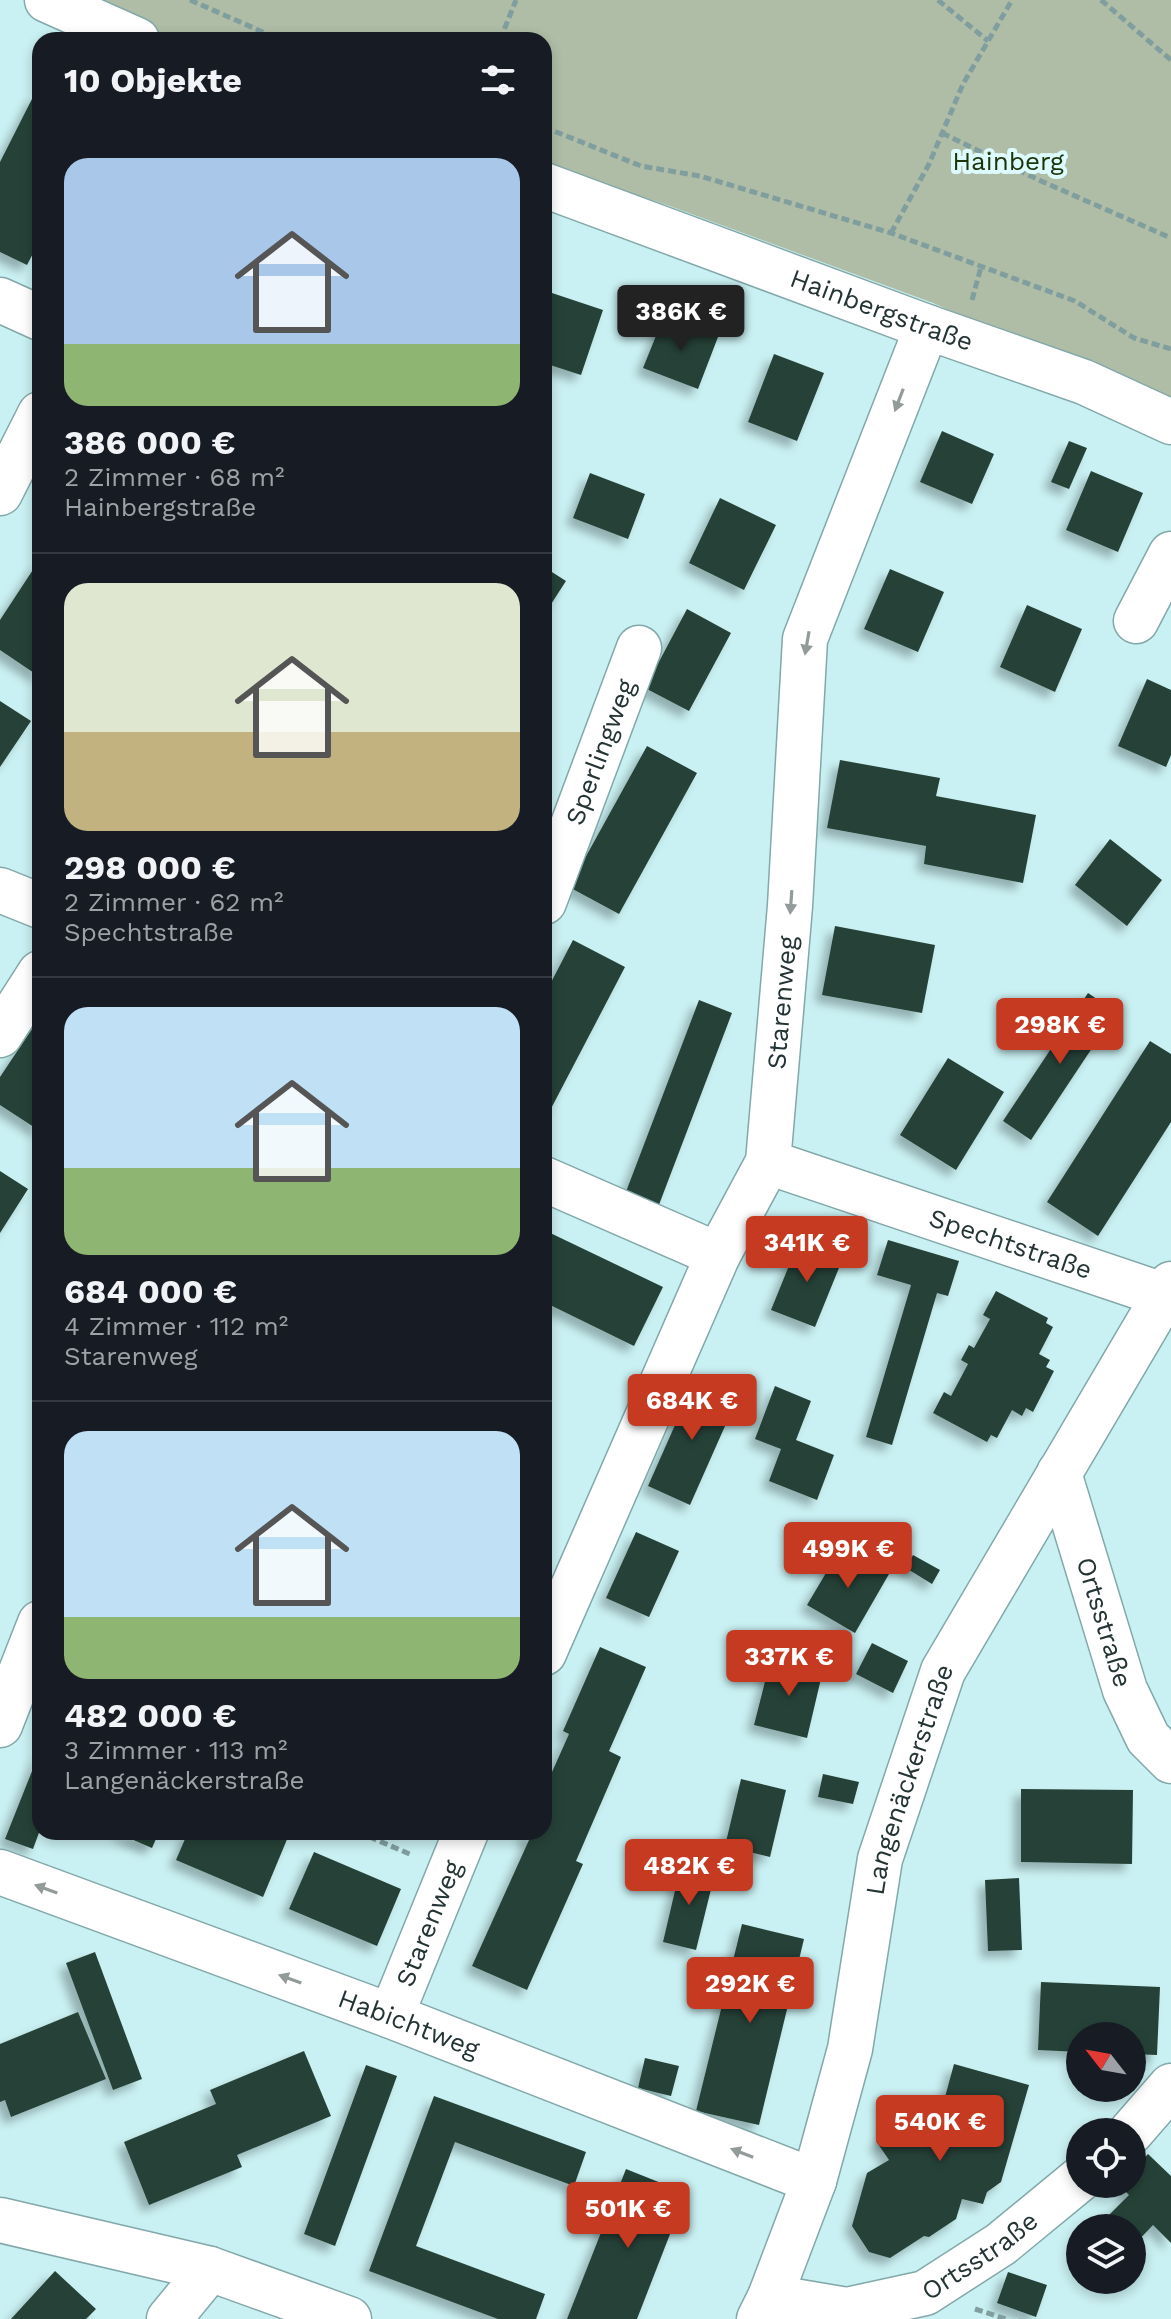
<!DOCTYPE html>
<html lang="de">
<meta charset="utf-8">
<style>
:root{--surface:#171b24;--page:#20242c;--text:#f1f3f6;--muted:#9ea1a6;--line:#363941;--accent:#c53a20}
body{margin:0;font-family:"Work Sans",sans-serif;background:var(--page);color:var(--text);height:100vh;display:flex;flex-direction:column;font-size:30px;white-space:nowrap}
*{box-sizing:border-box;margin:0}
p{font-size:26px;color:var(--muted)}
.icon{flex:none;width:44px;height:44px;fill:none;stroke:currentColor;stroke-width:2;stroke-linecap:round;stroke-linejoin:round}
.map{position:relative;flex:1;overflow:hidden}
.panel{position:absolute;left:32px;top:32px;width:520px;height:1808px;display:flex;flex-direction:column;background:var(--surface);border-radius:24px;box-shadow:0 4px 12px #0003}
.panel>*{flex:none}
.needle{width:52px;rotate:301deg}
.buttons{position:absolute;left:1066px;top:2022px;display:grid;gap:16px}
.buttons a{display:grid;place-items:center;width:80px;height:80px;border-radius:50%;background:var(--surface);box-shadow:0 4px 12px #0003;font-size:40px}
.price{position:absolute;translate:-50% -68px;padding:0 18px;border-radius:8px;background:var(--accent);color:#fff;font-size:26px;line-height:52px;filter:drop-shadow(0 2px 4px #0008)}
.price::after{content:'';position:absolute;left:50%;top:48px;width:24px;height:18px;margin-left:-12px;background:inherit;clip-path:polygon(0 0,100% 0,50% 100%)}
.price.on{background:#222;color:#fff}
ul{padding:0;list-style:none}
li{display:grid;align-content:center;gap:16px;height:424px;padding:0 32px}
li+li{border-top:2px solid var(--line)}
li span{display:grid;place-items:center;height:248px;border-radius:24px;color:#555}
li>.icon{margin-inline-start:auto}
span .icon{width:144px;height:144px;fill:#fffc;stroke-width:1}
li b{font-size:34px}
h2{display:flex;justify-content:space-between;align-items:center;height:96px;padding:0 32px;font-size:34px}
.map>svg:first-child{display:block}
.green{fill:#afbda7}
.building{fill:#264337;filter:url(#shadow)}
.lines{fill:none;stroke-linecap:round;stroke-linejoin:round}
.minor-casing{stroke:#83a8aa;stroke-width:47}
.path{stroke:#819e9f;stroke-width:5;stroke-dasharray:8 4;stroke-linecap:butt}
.minor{stroke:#fff;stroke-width:44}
.oneway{fill:#929a9a}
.labels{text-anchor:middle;stroke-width:8;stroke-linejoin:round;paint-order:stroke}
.park-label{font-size:26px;fill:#1d3409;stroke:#ddfbfd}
.street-label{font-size:26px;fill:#243434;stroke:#ddfbfd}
</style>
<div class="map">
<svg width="1171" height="2319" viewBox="0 0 1171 2319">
<defs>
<filter id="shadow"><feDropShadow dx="-7" dy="7" stdDeviation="4" flood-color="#0004"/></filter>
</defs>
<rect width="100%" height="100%" fill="#c9f0f2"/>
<path class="green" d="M71 0H1171V408L933 303 667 205 544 165V40H163Z"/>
<path class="building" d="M34 95 40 98V240L27 265 0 252V162Z
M546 291 603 310 581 375 544 363Z
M664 316 718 337 698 389 643 368Z
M774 354 824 373 797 441 748 422Z
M942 431 994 454 972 504 920 482Z
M1069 441 1087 448 1069 489 1051 482Z
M1091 471 1143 493 1118 552 1066 530Z
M590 473 645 494 628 539 573 518Z
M720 498 776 525 744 590 689 563Z
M40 559V677L0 650V620Z
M544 567 566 581 544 615Z
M890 569 944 592 918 652 864 629Z
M1027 605 1082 629 1055 692 1000 667Z
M687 609 731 633 689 711 645 688Z
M1147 679 1171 690V755L1166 767 1118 746Z
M0 701 31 721 0 767Z
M647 746 697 773 619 914 569 887Z
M840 760 940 778 936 796 1036 815 1023 883 924 864 926 846 827 828Z
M1110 839 1162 880 1127 926 1075 885Z
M835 926 935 945 922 1013 822 995Z
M573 940 625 967 544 1122V996Z
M1088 993 1116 1012 1031 1140 1003 1121Z
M699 1000 732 1013 657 1210 624 1197Z
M40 1017V1131L0 1105V1077Z
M1150 1041 1171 1054V1122L1098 1236 1047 1202Z
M948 1058 1004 1092 956 1170 900 1135Z
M0 1171 28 1189 0 1233Z
M544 1230 663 1287 634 1346 544 1302Z
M888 1240 959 1261 948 1296 937 1293 892 1445 866 1437 911 1285 877 1275Z
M799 1241 843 1258 815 1327 771 1310Z
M996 1291 1048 1318 1046 1323 1053 1327 1039 1354 1050 1360 1046 1367 1054 1371 1033 1412 1026 1408 1022 1416 1012 1410 997 1438 991 1435 987 1442 933 1413 944 1392 951 1396 968 1364 961 1360 969 1345 974 1348 990 1319 983 1315Z
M695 1380 737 1399 690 1505 648 1486Z
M775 1386 811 1401 796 1440 834 1455 817 1500 769 1481 781 1449 755 1439Z
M636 1532 679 1551 649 1617 606 1598Z
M842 1546 889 1574 855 1633 807 1605Z
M913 1555 940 1570 932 1584 906 1568Z
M872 1643 908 1661 893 1693 856 1674Z
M600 1647 646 1667 609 1751 621 1757 576 1861 583 1864 527 1990 472 1966 529 1840 523 1837 525 1832H544V1790L569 1734 563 1731Z
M771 1658 823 1670 807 1738 754 1725Z
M40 1751V1830L33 1849 5 1839Z
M823 1774 859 1782 853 1804 818 1797Z
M741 1779 786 1790 770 1857 725 1846Z
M1021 1789 1133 1790 1132 1864 1021 1862Z
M115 1832H159L152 1848Z
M188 1832H276L288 1837 263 1897 176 1860Z
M314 1852 401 1889 377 1946 289 1909Z
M681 1865 715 1873 696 1950 663 1942Z
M1019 1878 1022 1950 988 1951 985 1880Z
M742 1924 804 1939 759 2125 696 2111Z
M95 1952 142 2079 113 2090 66 1963Z
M1041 1982 1160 1987 1157 2055 1132 2054V2036H1080V2052L1038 2050Z
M78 2012 106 2079 11 2117 5 2100 0 2102V2044Z
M304 2051 331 2116 237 2155 242 2167 149 2205 124 2142 216 2104 210 2090Z
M645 2058 679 2066 671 2096 638 2088Z
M954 2064 1029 2085 1001 2182 987 2192 983 2204 962 2199 956 2219 929 2237 924 2236 890 2258 869 2252 852 2226 867 2173 889 2160 876 2141 908 2120 920 2138 933 2141Z
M366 2065 397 2076 335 2246 304 2234Z
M434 2096 586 2152 574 2186 455 2142 416 2246 545 2294 536 2319H498L369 2271Z
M1148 2154 1171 2176V2243L1153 2225 1132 2247V2228H1101L1098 2226 1129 2195 1118 2184H1132V2171Z
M626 2169 686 2193 637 2319H567Z
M55 2271 96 2309 86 2319H11Z
M1008 2272 1047 2285 1036 2317 997 2303Z"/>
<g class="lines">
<g class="minor-casing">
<g id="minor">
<path d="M47 0 137 40"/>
<path id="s1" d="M544 185 927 327 1084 382 1171 422"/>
<path d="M0 300 40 318"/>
<path d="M0 493 40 414"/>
<path d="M1136 621 1171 554"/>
<path d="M0 890 40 906"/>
<path id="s2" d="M544 902 639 648"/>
<path d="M0 1035 40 973"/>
<path id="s3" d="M768 1162 1163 1295"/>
<path d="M544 1179 718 1255"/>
<path id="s4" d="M1059 1473 1125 1690 1148 1738 1171 1761"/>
<path id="s5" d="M544 1653 718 1255 768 1162 790 906 805 639 927 327"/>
<path d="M0 1725 40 1623"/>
<path id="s6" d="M0 1872 391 2016 814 2181"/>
<path id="s7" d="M391 2016 466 1832"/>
<path d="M1131 2132 1171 2086"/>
<path d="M0 2220 210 2269 349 2319"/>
<path id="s8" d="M770 2297 847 2310 925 2293 1001 2244 1080 2179"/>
<path d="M169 2319 210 2269"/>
<path id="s9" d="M759 2319 770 2297 814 2181 850 2049 880 1859 943 1671 1171 1284"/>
</g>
</g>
<path class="path" d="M190 0 281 40
M938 0 988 41
M1101 0 1171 60
M500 40 516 0
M544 127 641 166 700 176 891 233 1075 301 1134 338 1171 349
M942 133 1041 181 1171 238
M891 233 929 164 963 84 1012 0
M972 300 981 267
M358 1832 412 1855
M975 2309 1006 2319"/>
<use href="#minor" class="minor"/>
</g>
<defs><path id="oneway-solid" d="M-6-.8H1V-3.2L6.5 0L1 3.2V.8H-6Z" transform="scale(2)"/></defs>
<g class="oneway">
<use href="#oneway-solid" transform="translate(899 400) rotate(111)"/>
<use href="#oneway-solid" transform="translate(807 643) rotate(100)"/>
<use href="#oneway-solid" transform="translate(791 902) rotate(94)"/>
<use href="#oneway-solid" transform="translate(46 1889) rotate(-160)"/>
<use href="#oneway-solid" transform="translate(290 1979) rotate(-160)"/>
<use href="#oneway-solid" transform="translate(742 2153) rotate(-159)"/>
</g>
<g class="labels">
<g class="park-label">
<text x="1008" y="170">Hainberg</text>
</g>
<g class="street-label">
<text dy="9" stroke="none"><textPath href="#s1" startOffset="360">Hainbergstraße</textPath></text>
<text dy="9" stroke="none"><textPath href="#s2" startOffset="160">Sperlingweg</textPath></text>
<text dy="9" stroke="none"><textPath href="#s5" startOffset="700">Starenweg</textPath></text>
<text dy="9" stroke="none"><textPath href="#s3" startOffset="256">Spechtstraße</textPath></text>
<text dy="9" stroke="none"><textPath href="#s4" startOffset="156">Ortsstraße</textPath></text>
<text dy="9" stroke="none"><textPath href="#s9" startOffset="562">Langenäckerstraße</textPath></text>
<text dy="9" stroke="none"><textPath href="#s7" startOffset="100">Starenweg</textPath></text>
<text dy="9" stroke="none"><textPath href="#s6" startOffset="436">Habichtweg</textPath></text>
<text dy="9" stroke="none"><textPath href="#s8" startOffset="224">Ortsstraße</textPath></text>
</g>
</g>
</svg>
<div class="buttons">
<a><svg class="needle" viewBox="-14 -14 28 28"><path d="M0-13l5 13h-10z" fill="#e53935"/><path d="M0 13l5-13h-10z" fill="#9ea1a6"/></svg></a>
<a><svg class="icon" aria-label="locate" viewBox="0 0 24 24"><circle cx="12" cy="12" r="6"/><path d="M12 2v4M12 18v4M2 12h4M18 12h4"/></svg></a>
<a><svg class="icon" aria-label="layers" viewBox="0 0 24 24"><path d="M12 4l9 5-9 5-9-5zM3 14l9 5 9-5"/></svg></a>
</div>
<b class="price on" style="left:681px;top:353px">386K €</b>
<b class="price" style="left:1060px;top:1066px">298K €</b>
<b class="price" style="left:807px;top:1284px">341K €</b>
<b class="price" style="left:692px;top:1442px">684K €</b>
<b class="price" style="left:848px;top:1590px">499K €</b>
<b class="price" style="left:789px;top:1698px">337K €</b>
<b class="price" style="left:689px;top:1907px">482K €</b>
<b class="price" style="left:750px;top:2025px">292K €</b>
<b class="price" style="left:940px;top:2163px">540K €</b>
<b class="price" style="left:628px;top:2250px">501K €</b>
<section class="panel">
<h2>10 Objekte<svg class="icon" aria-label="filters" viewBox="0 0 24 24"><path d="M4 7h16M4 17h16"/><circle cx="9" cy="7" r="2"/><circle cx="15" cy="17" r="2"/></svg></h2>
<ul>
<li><span style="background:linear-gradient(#a9c7e8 75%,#8fb573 0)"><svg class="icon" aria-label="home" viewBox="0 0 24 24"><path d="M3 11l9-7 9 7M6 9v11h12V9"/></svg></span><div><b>386 000 €</b><p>2 Zimmer · 68 m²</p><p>Hainbergstraße</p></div></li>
<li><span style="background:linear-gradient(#dfe7d0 60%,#c2b280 0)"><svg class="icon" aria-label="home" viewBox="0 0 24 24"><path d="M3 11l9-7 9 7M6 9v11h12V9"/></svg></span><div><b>298 000 €</b><p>2 Zimmer · 62 m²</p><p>Spechtstraße</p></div></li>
<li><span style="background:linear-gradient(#bfe0f5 65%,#8fb573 0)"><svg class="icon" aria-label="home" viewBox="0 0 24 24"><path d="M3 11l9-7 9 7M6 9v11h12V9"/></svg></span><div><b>684 000 €</b><p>4 Zimmer · 112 m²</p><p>Starenweg</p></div></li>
<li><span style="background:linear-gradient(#bfe0f5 75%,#8fb573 0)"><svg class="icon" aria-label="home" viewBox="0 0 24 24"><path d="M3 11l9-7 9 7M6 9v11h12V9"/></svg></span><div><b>482 000 €</b><p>3 Zimmer · 113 m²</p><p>Langenäckerstraße</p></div></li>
</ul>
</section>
</div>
